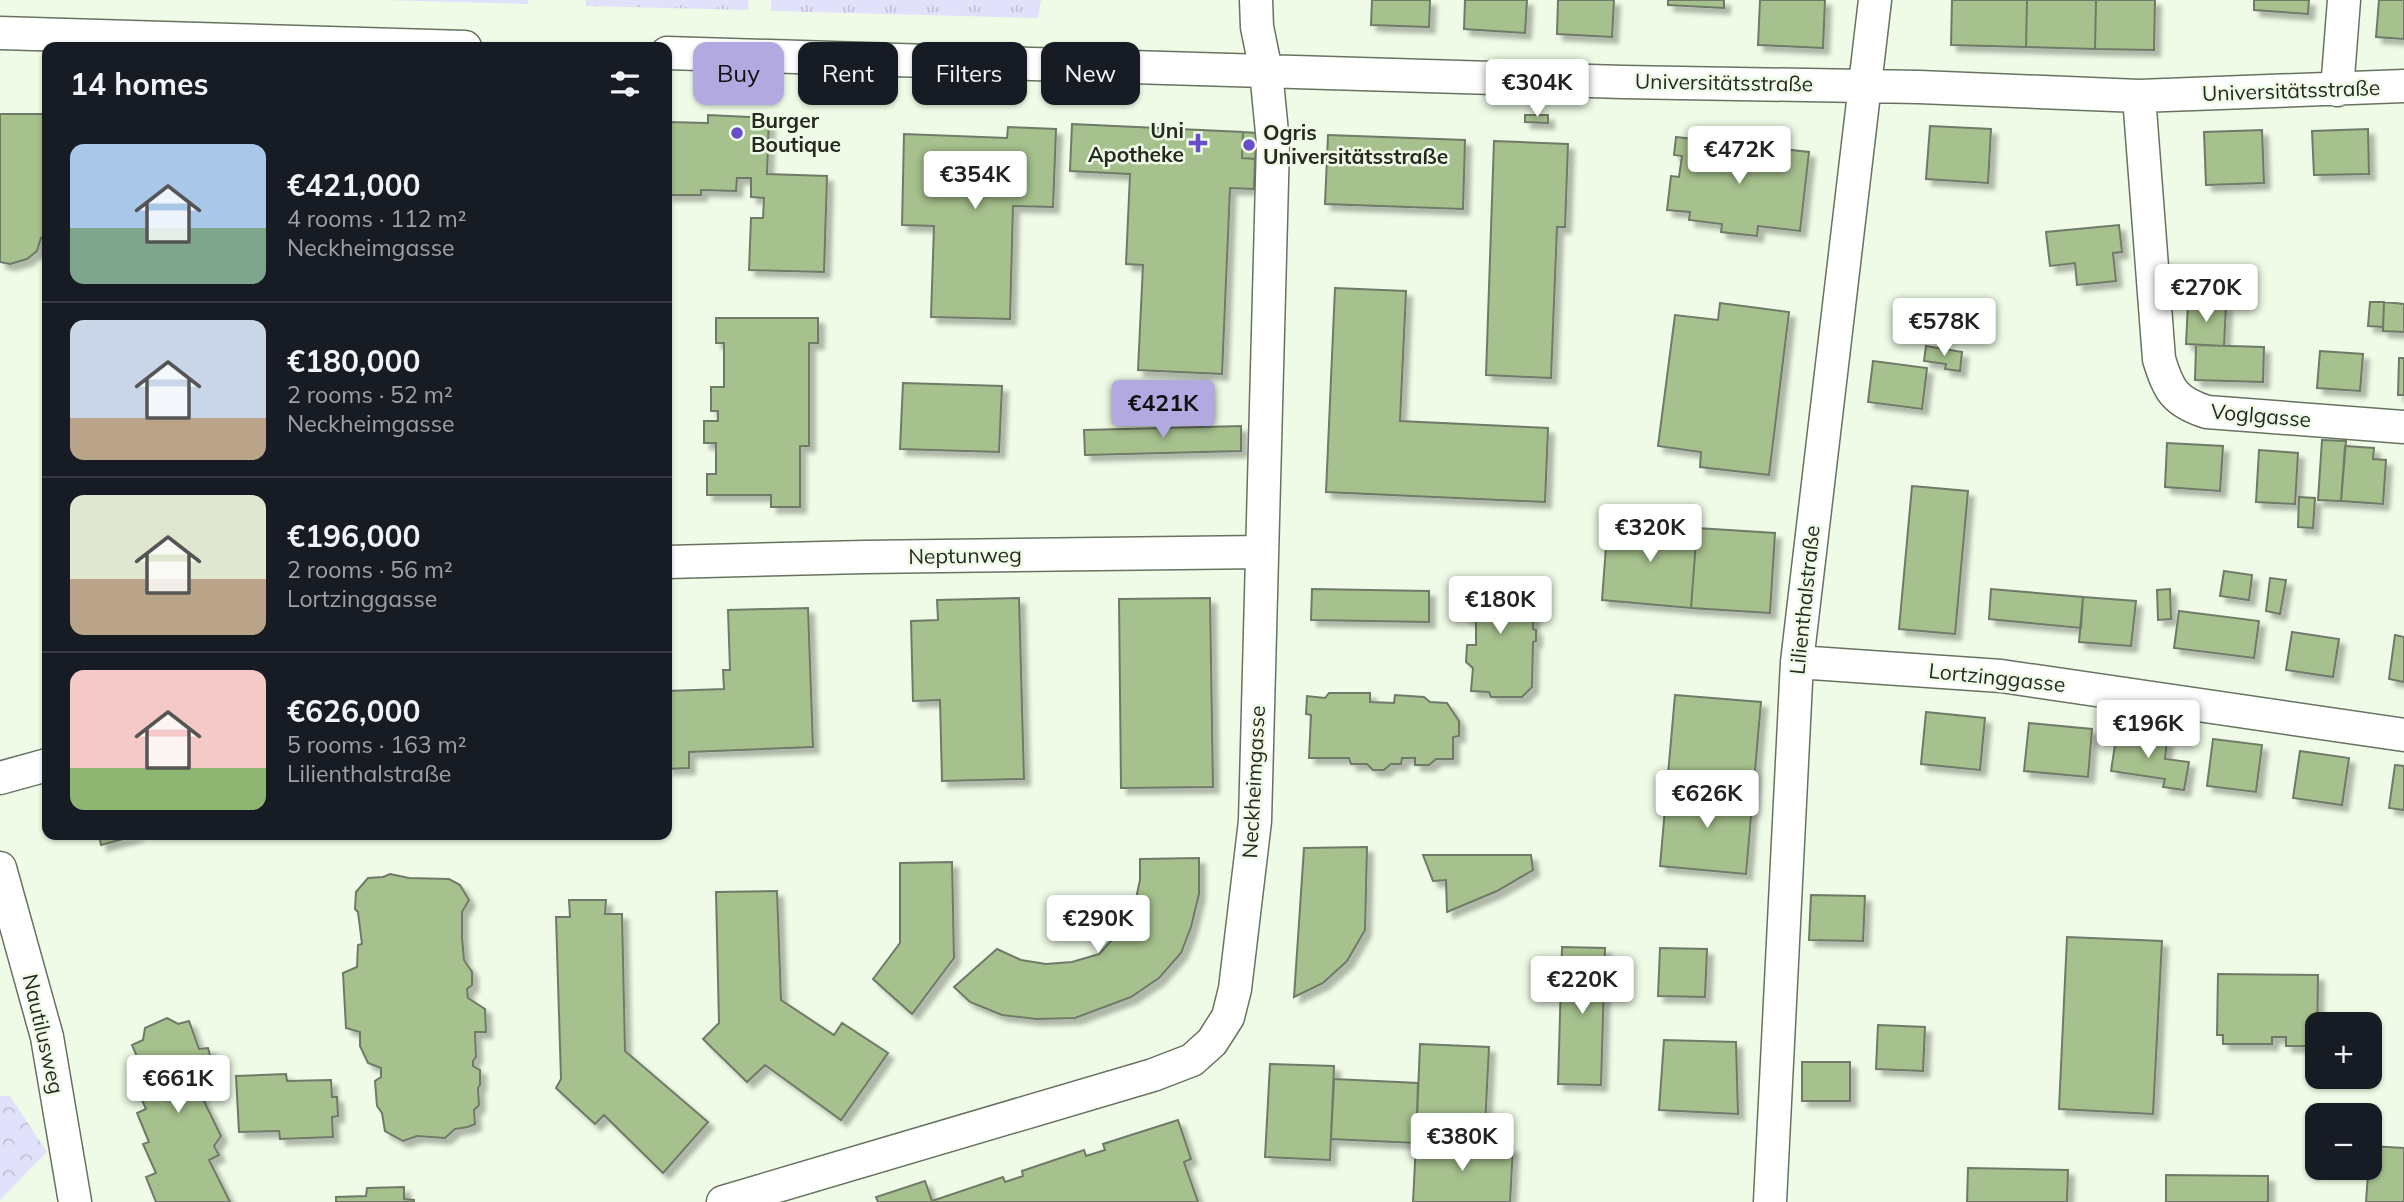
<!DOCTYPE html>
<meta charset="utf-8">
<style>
:root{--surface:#171b24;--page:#242831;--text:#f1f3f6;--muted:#9ea1a6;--line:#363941;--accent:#b2a9e1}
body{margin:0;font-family:Mulish,sans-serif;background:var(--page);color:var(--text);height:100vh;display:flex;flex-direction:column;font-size:26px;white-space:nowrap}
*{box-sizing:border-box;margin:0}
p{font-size:23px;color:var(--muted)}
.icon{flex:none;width:38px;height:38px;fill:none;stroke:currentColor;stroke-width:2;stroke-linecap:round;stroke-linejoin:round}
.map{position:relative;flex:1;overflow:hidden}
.panel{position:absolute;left:42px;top:42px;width:630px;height:798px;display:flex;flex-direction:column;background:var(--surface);border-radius:14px;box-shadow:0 2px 5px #0004}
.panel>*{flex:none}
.hud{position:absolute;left:693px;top:42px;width:665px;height:63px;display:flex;gap:14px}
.fabs{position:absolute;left:2305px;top:1012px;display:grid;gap:14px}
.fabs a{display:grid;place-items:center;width:77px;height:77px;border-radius:14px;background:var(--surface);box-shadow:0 2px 5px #0004;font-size:35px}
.price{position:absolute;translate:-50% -60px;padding:0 16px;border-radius:7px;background:#fff;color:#222;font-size:23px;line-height:46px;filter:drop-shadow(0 2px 4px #0008)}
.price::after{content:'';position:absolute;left:50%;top:42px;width:21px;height:16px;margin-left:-10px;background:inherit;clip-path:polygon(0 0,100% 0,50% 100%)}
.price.current{background:var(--accent);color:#111}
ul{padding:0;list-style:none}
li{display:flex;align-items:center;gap:21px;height:175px;padding:0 28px}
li+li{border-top:2px solid var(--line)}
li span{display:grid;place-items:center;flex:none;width:196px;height:140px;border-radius:14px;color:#555}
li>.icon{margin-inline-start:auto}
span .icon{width:84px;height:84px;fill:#fffc;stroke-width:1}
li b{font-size:30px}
h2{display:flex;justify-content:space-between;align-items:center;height:84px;padding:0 28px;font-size:30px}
.pill{padding:0 24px;border-radius:14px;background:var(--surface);box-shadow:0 2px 5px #0004;font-size:24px;line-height:63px}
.pill.current{background:var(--accent);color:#111}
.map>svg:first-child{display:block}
.grass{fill:url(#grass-tufts)}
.forest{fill:url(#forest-crowns)}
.building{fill:#a6c18d;stroke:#707a68;stroke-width:2;filter:url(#shadow)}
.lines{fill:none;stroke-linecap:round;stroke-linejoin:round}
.minor-casing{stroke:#687260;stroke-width:35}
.minor{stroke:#fff;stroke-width:32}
.poi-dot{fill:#664fc8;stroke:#effbe6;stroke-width:2.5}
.labels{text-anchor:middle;stroke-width:5;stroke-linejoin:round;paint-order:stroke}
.street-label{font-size:21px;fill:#262a23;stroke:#effbe6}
.poi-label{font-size:21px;font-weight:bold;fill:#262a23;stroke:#effbe6;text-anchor:start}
</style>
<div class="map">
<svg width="2404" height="1202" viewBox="0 0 2404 1202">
<defs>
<pattern id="grass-tufts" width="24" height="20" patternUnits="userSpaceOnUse" patternTransform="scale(1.75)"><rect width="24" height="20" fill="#e2e1fc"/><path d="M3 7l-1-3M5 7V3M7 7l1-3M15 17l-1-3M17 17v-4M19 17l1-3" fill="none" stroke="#c2c1d8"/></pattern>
<pattern id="forest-crowns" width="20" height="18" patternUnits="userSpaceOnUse" patternTransform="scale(1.75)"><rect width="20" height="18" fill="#e2e1fc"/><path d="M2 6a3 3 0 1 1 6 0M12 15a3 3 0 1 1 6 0" fill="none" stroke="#c2c1d8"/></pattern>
<filter id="shadow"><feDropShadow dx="6" dy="6" stdDeviation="2" flood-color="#0004"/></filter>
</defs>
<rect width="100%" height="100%" fill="#effbe6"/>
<path class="grass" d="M382 0H528V4Z
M586 0H748L749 10 586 6Z
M771 0H1041L1038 18 771 11Z"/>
<path class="forest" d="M0 1096H10L47 1152 0 1200Z"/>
<path class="building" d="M1372 0H1430L1429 27 1371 25Z
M1465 0H1527L1525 33 1464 29Z
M1558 0H1614L1612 37 1557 34Z
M1668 0H1724V8L1668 5Z
M1760 0H1825L1823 48 1758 45Z
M1952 0H2027L2026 47 1951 45Z
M2027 0H2096L2095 49 2026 47Z
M2096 0H2155L2154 50 2095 49Z
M2254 0H2309L2308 14 2254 10Z
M2379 0H2404V39L2376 37Z
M0 114H47V239L41 238 37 251 27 259 10 264 0 262Z
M708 115 769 118 767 174 827 176 824 272 749 270 751 218H763L764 198 751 197V178H737L736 191 701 190V195H667V122L708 123Z
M1525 115H1548V123L1525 122Z
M1072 124 1243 132 1242 158 1255 159 1254 189 1230 188 1222 374 1138 370 1143 265 1126 264 1130 174 1070 171Z
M1930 126 1991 129 1988 183 1926 179Z
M1008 127 1056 129 1053 207 1013 206 1010 319 931 317 934 226 902 225 904 134 1007 138Z
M2368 129 2369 174 2314 175 2312 131Z
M2262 130 2264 183 2206 185 2204 132Z
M1243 132 1257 133 1255 159 1242 158Z
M1328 135 1465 140 1463 209 1325 204Z
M1676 137 1809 152 1800 231 1758 226 1757 236 1721 232 1722 224 1689 220 1690 212 1667 210 1671 176 1679 177 1682 156 1674 155Z
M1494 141 1568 144 1565 227H1557L1551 378 1486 375Z
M2119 225 2122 252 2113 253 2116 281 2077 285 2075 263 2050 266 2046 232Z
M1335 288 1406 291 1400 421 1548 428 1545 502 1326 492Z
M2370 302H2384L2383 327 2368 326Z
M2384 302 2404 304V332L2383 331Z
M1720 303 1789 312 1769 475 1700 467 1701 452 1658 446 1675 315 1718 320Z
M2188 303 2226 305 2224 346 2186 344Z
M716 318H818V343H809V446H800V507H771V495H707V474H716V443H704V421H718V411H711V387H724V343H716Z
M2196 345 2264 347 2263 382 2195 380Z
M1926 346 1962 352 1960 371 1945 369 1946 364 1924 361Z
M2320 351 2363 354 2360 391 2317 388Z
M2399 358H2404V395H2398Z
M1873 361 1927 368 1922 409 1868 402Z
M903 383 1002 386 999 452 900 449Z
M1241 426V451L1085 455 1084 430Z
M2322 440 2346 441 2341 501 2318 500Z
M2167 443 2223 446 2220 491 2165 487Z
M2345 446 2374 448 2373 459 2386 460 2383 504 2341 501Z
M2259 450 2298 453 2295 504 2256 502Z
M1912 486 1968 491 1955 634 1899 629Z
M2299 497 2315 498 2313 528 2298 527Z
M1608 520 1697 528 1691 608 1602 600Z
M1697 528 1775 533 1770 613 1691 608Z
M2224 571 2252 575 2249 600 2220 596Z
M2270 578 2286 580 2280 614 2266 611Z
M1457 581 1488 582V586L1509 587V582H1534L1533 629 1536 630V641L1533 642 1532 687 1522 697H1491L1489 692 1471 691 1473 668 1466 662 1467 645H1476V620L1467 618 1462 614 1463 601 1455 594Z
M1312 589 1429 591V622L1311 620Z
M1991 589 2083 597 2081 628 1989 619Z
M2170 589 2171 619 2158 620 2157 590Z
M2083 597 2136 601 2131 646 2079 642Z
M1019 598 1024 779 942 781 940 700 913 701 911 621 938 620 937 600Z
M1210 598 1213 787 1121 788 1119 599Z
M808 608 813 747 689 752V768L667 769V691L724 689 723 670H730L728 610Z
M2179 611 2259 621 2254 658 2174 648Z
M2292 632 2339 639 2333 677 2286 670Z
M2395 635 2404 637V682L2389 679Z
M1329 693H1370V702L1394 703 1395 695 1424 697 1430 702 1447 703 1459 721V736L1453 737V759H1436L1429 765H1415V758H1402L1401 764H1391L1384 770H1373L1367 764H1351L1349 758H1309L1311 715 1306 714 1307 696 1325 698Z
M1675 695 1761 702 1753 793 1667 786Z
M1926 712 1985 718 1980 770 1921 764Z
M2029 723 2092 729 2088 777 2024 771Z
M2117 732 2167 740 2165 759 2189 762 2184 790 2163 787 2165 779 2111 771Z
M2213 739 2262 745 2256 792 2207 786Z
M2300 751 2349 758 2342 805 2293 798Z
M2395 765 2404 766V810L2389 808Z
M1667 786 1753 793 1746 874 1660 866Z
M99 835H138L101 845Z
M1367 847 1365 930 1347 961 1323 983 1294 997 1304 848Z
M1423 855H1531L1533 870 1497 891 1447 912 1446 880 1433 881Z
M1199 858V894L1191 927 1181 953 1159 978 1131 997 1075 1018 1036 1019 1002 1015 970 1002 954 987 997 949 1021 960 1046 964 1072 962 1099 954 1119 932 1134 908 1140 880V859Z
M952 862 954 958 912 1014 873 979 900 943V863Z
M390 874 409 878 449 879 460 885 469 900 462 912V937L464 960 472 972V985L467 989 468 998 485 1009 486 1032H475L476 1057 473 1061V1066L480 1070V1085L478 1088 479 1105 474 1110 475 1124 468 1127 455 1129 445 1138 417 1136 403 1141 385 1131 382 1113 377 1106 375 1081 381 1077V1068L368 1063 360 1046V1032L346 1028 343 973 357 967 358 945 362 944 358 912 355 909 356 892 368 878 383 877Z
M777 891 781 1000 834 1035 842 1023 888 1053 841 1120 765 1065 747 1082 703 1039 719 1023 716 892Z
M1811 895 1865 896 1863 941 1809 940Z
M569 900H606L605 914H622L625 1051 708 1122 663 1173 604 1115 595 1124 556 1088 561 1079 556 917H570Z
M2067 937 2162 941 2153 1114 2059 1109Z
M1562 947 1605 948 1601 1085 1558 1084Z
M1660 948 1707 949 1705 997 1658 996Z
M2218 974 2318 975 2317 1046H2286V1037H2272V1044H2223V1035H2217Z
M167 1018 178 1024 189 1021 199 1049 208 1048 213 1066 211 1074 202 1077 208 1090 200 1093 221 1136 214 1146 219 1155 209 1160 230 1202H156L146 1177 156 1173 143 1144 149 1142 137 1113 146 1109 133 1080 144 1073 132 1045 143 1040 145 1028Z
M1878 1025 1925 1027 1923 1071 1876 1069Z
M1664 1040 1736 1042 1738 1114 1659 1110Z
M1420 1044 1489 1047 1484 1146 1416 1143Z
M1802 1062H1850V1101H1802Z
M1270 1064 1334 1066 1330 1160 1265 1157Z
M286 1074 287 1081 331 1080 332 1097H337L338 1116 332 1117 333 1137 280 1139 279 1131 239 1132 236 1076Z
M1334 1079 1418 1083 1416 1143 1331 1139Z
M1178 1120 1191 1159 1184 1162 1198 1202H878L876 1197 925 1181 932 1201 1003 1177 1005 1182 1023 1176 1022 1171 1084 1150 1086 1156 1105 1150 1103 1144Z
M1416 1143 1513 1147 1510 1202H1413Z
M2370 1146 2404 1148V1202H2366Z
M1968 1168 2068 1170 2067 1202H1967Z
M2166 1175 2268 1176V1202H2166Z
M404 1187V1199L414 1200V1202H336V1197L366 1196 367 1188Z"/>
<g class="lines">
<g class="minor-casing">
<path id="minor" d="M0 33 465 47
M667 53 1623 82 1919 87 2139 96 2404 86
M2337 90 2344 0
M2139 96 2159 359C2168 390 2175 402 2207 412L2404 427
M667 562 864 557 1262 552
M1797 662 2001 676 2404 735
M0 778 47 765
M0 868 47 1037 75 1202
M723 1202 1153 1075 1192 1060 1212 1042 1228 1017 1235 989 1255 821 1273 143 1266 71 1257 27 1256 0
M1770 1202 1797 662 1875 0"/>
</g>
<use href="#minor" class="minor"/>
</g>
<g class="poi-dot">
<circle cx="737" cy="133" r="7"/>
<path d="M1194.5 132.5h7v7h7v7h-7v7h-7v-7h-7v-7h7z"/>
<circle cx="1249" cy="145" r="7"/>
</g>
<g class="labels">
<g class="street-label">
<text transform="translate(1724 83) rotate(1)" y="7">Universitätsstraße</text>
<text transform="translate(2291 91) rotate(-2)" y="7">Universitätsstraße</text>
<text transform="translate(2261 416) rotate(5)" y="7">Voglgasse</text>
<text transform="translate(965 556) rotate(-1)" y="7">Neptunweg</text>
<text transform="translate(1805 600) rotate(-84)" y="7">Lilienthalstraße</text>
<text transform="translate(1997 678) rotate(6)" y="7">Lortzinggasse</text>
<text transform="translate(1254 782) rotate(-87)" y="7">Neckheimgasse</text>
<text transform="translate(43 1034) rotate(77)" y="7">Nautilusweg</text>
</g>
<g class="poi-label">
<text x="751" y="128">Burger<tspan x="751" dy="24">Boutique</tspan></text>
<text x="1184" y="138" text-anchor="end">Uni<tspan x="1184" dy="24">Apotheke</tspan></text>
<text x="1263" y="140">Ogris<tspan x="1263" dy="24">Universitätsstraße</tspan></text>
</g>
</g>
</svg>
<div class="fabs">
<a>+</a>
<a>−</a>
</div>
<b class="price" style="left:1537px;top:119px">€304K</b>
<b class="price" style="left:1739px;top:186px">€472K</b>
<b class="price" style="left:975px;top:211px">€354K</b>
<b class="price" style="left:2206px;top:324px">€270K</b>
<b class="price" style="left:1944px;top:358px">€578K</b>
<b class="price current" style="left:1163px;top:440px">€421K</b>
<b class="price" style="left:1650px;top:564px">€320K</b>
<b class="price" style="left:1500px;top:636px">€180K</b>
<b class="price" style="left:2148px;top:760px">€196K</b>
<b class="price" style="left:1707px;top:830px">€626K</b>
<b class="price" style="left:1098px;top:955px">€290K</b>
<b class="price" style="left:1582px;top:1016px">€220K</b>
<b class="price" style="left:178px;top:1115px">€661K</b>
<b class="price" style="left:1462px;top:1173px">€380K</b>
<div class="hud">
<a class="pill current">Buy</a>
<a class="pill">Rent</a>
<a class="pill">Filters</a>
<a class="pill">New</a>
</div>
<section class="panel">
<h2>14 homes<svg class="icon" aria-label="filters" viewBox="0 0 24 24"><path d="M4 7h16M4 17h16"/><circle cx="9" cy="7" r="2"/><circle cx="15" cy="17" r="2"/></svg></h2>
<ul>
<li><span style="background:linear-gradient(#a9c7e8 60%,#7fa58c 0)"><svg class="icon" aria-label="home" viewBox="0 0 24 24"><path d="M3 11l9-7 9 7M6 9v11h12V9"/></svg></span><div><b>€421,000</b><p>4 rooms · 112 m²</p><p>Neckheimgasse</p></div></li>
<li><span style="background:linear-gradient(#c9d6e8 70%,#b9a48a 0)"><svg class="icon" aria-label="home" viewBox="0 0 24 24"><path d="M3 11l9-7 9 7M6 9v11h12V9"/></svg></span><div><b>€180,000</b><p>2 rooms · 52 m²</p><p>Neckheimgasse</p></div></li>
<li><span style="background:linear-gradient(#dfe7d0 60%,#b9a48a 0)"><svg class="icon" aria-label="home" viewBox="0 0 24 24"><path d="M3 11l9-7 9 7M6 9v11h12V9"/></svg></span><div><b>€196,000</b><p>2 rooms · 56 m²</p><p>Lortzinggasse</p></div></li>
<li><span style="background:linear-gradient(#f6c9c9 70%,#8fb573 0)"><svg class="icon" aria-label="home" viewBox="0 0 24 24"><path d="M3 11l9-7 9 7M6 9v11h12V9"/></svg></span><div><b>€626,000</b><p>5 rooms · 163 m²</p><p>Lilienthalstraße</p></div></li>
</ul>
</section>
</div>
